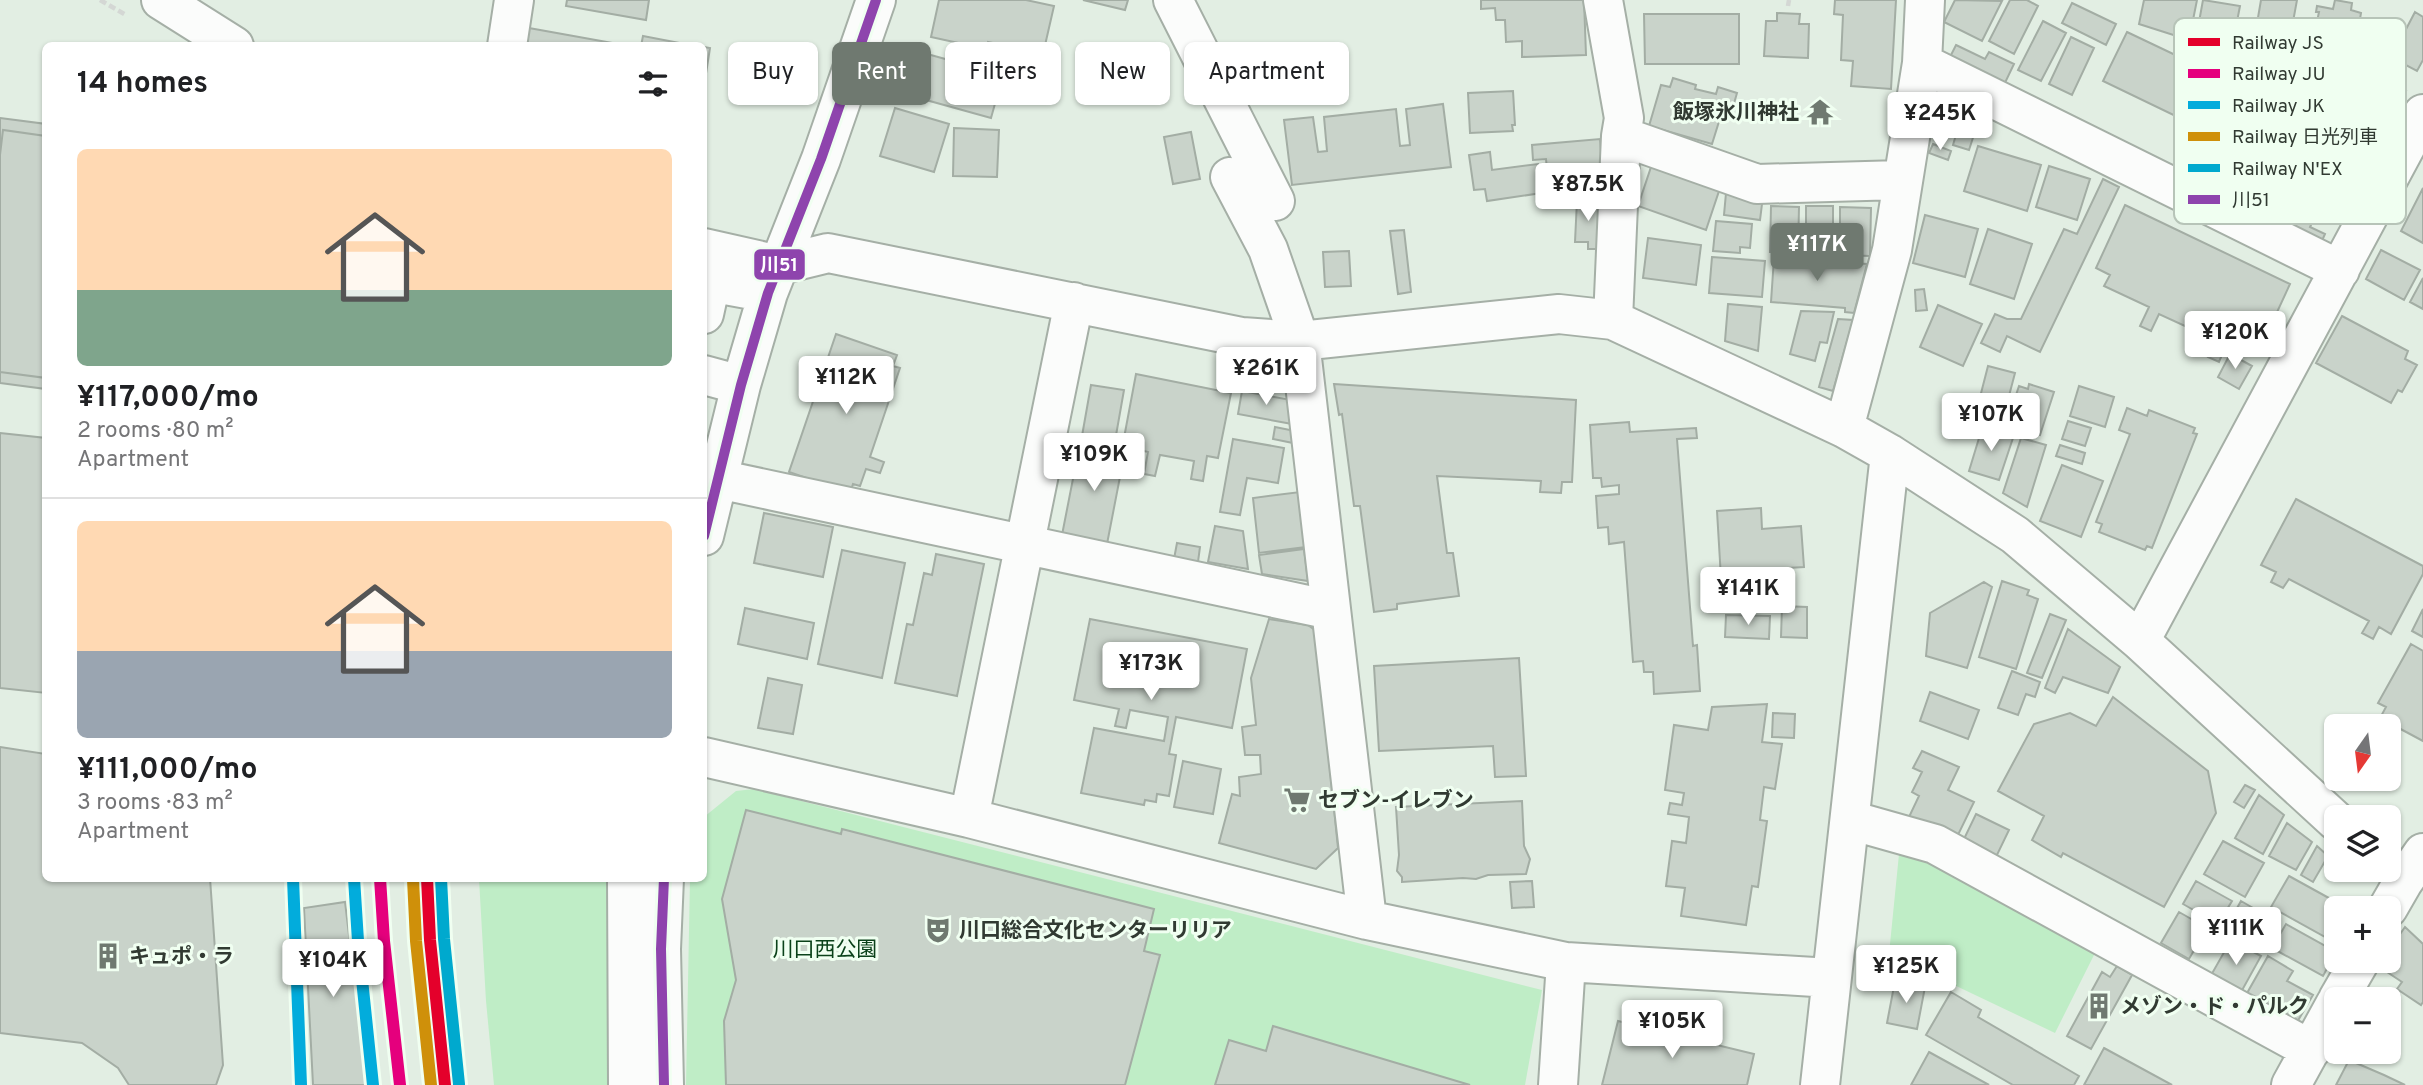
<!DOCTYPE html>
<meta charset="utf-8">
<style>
:root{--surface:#fff;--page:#f6f6f6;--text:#202124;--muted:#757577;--line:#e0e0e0;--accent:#6f7970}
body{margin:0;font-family:Overpass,"Noto Sans JP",sans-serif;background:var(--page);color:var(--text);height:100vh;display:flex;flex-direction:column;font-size:26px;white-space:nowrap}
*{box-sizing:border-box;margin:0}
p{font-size:23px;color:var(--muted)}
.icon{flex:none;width:38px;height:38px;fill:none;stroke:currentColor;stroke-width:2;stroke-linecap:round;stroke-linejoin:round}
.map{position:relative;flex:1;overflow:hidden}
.side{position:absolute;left:42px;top:42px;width:665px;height:840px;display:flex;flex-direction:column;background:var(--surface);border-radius:10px;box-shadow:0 2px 5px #0004}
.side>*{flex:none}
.banner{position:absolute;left:728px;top:42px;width:665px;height:63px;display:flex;gap:14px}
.needle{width:46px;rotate:194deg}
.tools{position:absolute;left:2324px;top:714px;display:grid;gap:14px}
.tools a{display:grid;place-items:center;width:77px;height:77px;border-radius:10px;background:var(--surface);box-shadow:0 2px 5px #0004;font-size:35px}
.price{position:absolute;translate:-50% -60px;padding:0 16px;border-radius:7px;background:#fff;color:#222;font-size:23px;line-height:46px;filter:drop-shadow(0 2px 4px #0008)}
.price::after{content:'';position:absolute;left:50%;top:42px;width:21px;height:16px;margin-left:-10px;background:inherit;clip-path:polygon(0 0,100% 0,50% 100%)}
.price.selected{background:var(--accent);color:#fff}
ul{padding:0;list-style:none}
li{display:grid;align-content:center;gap:14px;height:371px;padding:0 35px}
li+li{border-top:2px solid var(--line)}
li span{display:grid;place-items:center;height:217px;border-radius:10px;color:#555}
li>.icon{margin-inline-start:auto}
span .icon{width:126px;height:126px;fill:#fffc;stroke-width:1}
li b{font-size:30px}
h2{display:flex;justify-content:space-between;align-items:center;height:84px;padding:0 35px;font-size:30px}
.pill{padding:0 24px;border-radius:10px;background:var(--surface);box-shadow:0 2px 5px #0004;font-size:24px;line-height:63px}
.pill.selected{background:var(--accent);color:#fff}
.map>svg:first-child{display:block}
.green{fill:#bfedc6}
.building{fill:#c9d3ca;stroke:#a3ada4;stroke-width:2}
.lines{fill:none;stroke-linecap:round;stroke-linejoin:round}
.minor-casing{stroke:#a5afa6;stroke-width:42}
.path{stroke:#d4d7d4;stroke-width:4.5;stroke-dasharray:7 3.5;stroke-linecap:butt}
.minor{stroke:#fbfcfb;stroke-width:38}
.bus-1-casing{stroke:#f0fff1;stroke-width:16}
.bus-1{stroke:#8e44ad;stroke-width:10}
.rail-1-casing{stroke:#f0fff1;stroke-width:18}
.rail-2-casing{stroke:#f0fff1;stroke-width:18}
.rail-3-casing{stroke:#f0fff1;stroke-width:18}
.rail-4-casing{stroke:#f0fff1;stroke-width:18}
.rail-5-casing{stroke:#f0fff1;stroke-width:18}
.rail-1{stroke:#e4002b;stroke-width:12}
.rail-2{stroke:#e5007d;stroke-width:12}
.rail-3{stroke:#02acdc;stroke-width:12}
.rail-4{stroke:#cf900a;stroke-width:12}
.rail-5{stroke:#00a9ce;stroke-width:12}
.labels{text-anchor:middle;stroke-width:6;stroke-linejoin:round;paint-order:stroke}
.poi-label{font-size:21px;font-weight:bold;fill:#313a32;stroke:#f0fff1;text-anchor:start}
.park-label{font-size:21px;fill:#0b421a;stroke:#f0fff1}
.key{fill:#f0fff1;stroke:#b7c4b8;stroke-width:2}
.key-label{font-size:19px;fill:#313a32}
.line-badge{stroke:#f0fff1;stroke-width:2.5}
.badge-label{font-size:19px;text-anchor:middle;font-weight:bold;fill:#fff}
</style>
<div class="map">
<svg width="2423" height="1085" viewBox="0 0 2423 1085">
<rect width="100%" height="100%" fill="#e2eee3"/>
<path class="green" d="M754 789 1542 990 1525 1085H686L690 879 704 878V817L736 791Z
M1900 844 2099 945 2055 1033 1889 954Z
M479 879H614V1085H494L486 1001Z"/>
<path class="building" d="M567 0H649L646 20 566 6Z
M939 0H1026L1054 6 1043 54 988 42 986 49 931 37Z
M1083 0H1128L1125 10Z
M1481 0H1584L1586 55 1522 57V41L1506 42 1505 20H1496L1495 8 1481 9Z
M1835 0H1896L1891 89 1851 86 1853 61 1841 60 1843 15 1834 14Z
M1955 0 2002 1 1982 41 1944 22Z
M2010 0H2027L2038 6 2014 54 1989 41Z
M2144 0H2197L2189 40 2139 24Z
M2203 0 2240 6 2232 47 2205 42 2204 46 2195 44Z
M2261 0H2297L2283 76 2249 70Z
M2335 0 2352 3 2351 10 2361 13 2354 55 2338 52 2341 35 2315 31 2319 12H2316L2317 6 2333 9Z
M2072 3 2116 24 2106 45 2062 23Z
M2415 12 2423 17V60L2417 71 2383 53 2395 30 2403 35Z
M1777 13 1800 14 1799 24H1809L1808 58 1764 56 1766 21H1777Z
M1644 14H1739V64H1645Z
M2043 21 2066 33 2041 81 2018 70Z
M529 28 629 46H526Z
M2127 32 2318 123 2300 161 2334 177 2310 227 2325 234 2321 243 2272 220 2275 214 2250 201 2269 161 2103 81Z
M643 36 695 46H641Z
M2071 37 2094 48 2072 95 2049 84Z
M1956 45 1985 59 1989 52 2014 64 2003 87 1948 61Z
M704 47 710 48 704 86Z
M920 52 1003 75 991 118 908 95Z
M2364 63 2383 74 2382 77 2406 91 2389 123 2344 99Z
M1673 78 1696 85 1695 89 1716 94 1718 87 1737 93 1731 114 1722 112 1712 144 1649 126 1661 85 1670 87Z
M1513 91 1515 125H1512L1513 131 1470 133 1468 93Z
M1443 104 1451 167 1292 185 1284 120 1313 117 1318 152 1327 151 1324 117 1396 109 1400 146 1410 145 1406 109Z
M895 108 949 124 934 172 880 156Z
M1962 114 1979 119 1969 150 1953 145Z
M0 118 46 124V136L3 130 0 155Z
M954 128 999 130 997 177 953 176Z
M3 130 46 136V378L0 372V155Z
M1191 132 1200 179 1173 184 1164 137Z
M1600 139 1604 188 1549 192 1546 159 1533 160 1532 145Z
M1933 144 1951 151 1948 160 1929 153Z
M1978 146 2041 165 2027 211 1964 191Z
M1490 152 1492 170 1538 164 1542 193 1487 201 1485 189 1474 190 1469 155Z
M1652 164 1720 188 1706 230 1638 206Z
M2049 166 2090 179 2077 220 2036 207Z
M2103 179 2119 187 2040 352 2007 336 2000 352 1981 343 1995 314 2007 319H2021L2064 229 2077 234Z
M2423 188V243L2401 231Z
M1726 193 1763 196 1760 220 1724 215Z
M1577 200 1600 201 1599 249H1588V242H1575Z
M2125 205 2290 284 2260 349 2243 340 2238 349 2227 343 2219 362 2208 357 2216 341 2206 336 2197 355 2187 350 2196 331 2159 314 2151 331 2140 326 2149 307 2104 286 2110 275 2096 268Z
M1771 206 1799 207 1798 252H1770Z
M1806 206H1833V254L1806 253Z
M1840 207 1871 208 1870 256 1840 255Z
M1925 215 1978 229 1965 277 1913 263Z
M1716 221 1752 224 1750 248 1740 247V253L1713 251Z
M1988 229 2032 244 2014 299 1970 284Z
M1404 230 1411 292 1398 294 1390 231Z
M1648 238 1701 245 1696 285 1643 278Z
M2381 250 2420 270 2404 300 2366 279Z
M1349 251 1351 286 1325 287 1323 252Z
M1712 257 1765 261 1762 297 1709 293Z
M1774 258 1867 264 1854 313 1845 312V308L1771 302Z
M2423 278V309L2410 302Z
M1924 289 1927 310 1916 311 1915 290Z
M1728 304 1762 307 1758 351 1725 341Z
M1938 305 1982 324 1963 366 1920 347Z
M1801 311 1834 312 1827 343 1820 342 1815 361 1790 354Z
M2342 316 2408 351 2405 359 2417 365 2402 392 2398 390 2391 403 2316 363Z
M1838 319 1853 320 1833 391 1819 387Z
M836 334 897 355 893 366 900 368 870 457 884 462 880 473 866 469 860 486 853 484 850 493 789 472Z
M2230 354 2252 366 2239 389 2218 377Z
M1988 366 2015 373 2005 411 1978 405Z
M0 372 46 378V389L0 383Z
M1136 374 1231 393 1218 458 1207 456 1203 481 1191 479 1194 461 1160 455 1155 476 1144 474 1148 452 1136 449 1138 440 1124 438Z
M1334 384 1576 400 1572 482H1562L1561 493 1540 492 1541 481 1437 476 1447 553H1453L1459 596 1397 604V609L1374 612 1360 506H1354L1342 414 1339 415Z
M2029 384 2054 392 2040 435 2006 425 2019 386 2028 389Z
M1091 385 1124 390 1115 441 1082 436Z
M2079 386 2114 397 2105 427 2070 416Z
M1242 391 1291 400 1292 424 1238 414Z
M2127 408 2147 416 2149 410 2195 428 2193 433 2197 434 2152 548 2147 546 2145 550 2099 532 2102 524 2096 522 2130 434 2119 430Z
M2068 421 2091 428 2085 446 2062 439Z
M1629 422 1630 432 1696 428 1697 438 1677 439 1693 646 1697 645 1700 691 1654 694 1653 672H1644L1643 661 1633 662 1624 542 1609 544 1608 527 1598 528 1596 496 1619 494V485L1602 487 1601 478H1593L1590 425Z
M1983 425 2014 435 1999 480 1969 471Z
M1275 427 1295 431 1293 443 1273 439Z
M0 433 46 438V693L0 688Z
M2021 438 2046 445 2027 507 2003 493Z
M1233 439 1284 448 1278 483 1247 478 1240 515 1220 512Z
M1080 443 1125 451 1107 544 1062 535Z
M2060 445 2085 453 2082 464 2056 456Z
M2062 465 2103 481 2081 537 2040 521Z
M1300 492 1306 547 1259 553 1253 498Z
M2296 499 2423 566V574L2391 634 2379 627 2373 639 2362 633 2369 621 2289 579 2283 588 2271 582 2276 572 2261 565Z
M1761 508 1762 529 1801 526 1804 567 1755 570 1756 593 1722 595 1717 511Z
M764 513 833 527 823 577 754 563Z
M1215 526 1243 531 1248 569 1208 562Z
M1177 543 1200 547 1198 562 1174 559Z
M1304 549 1308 581 1262 574 1259 555Z
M842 550 905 563 882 678 818 664Z
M936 554 984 564 957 696 895 683 907 624 913 625 924 573 932 575Z
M2002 581 2029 590 2027 595 2038 599 2016 669 1979 657Z
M1984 582 1992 587 1967 668 1926 656 1930 613Z
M1782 606 1807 607V638L1781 637Z
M745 608 814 623 807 659 738 644Z
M2423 609V637L2412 631Z
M2050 614 2066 620 2042 678 2027 673Z
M1726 615 1770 616 1769 639 1725 637Z
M1090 619 1247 649 1232 728 1176 717 1169 754 1176 755 1169 796 1157 794 1156 802 1145 800 1144 805 1081 793 1094 728 1164 741 1168 717 1130 710 1126 728 1115 726 1119 709 1074 700Z
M1269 619 1308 625 1316 631 1338 848 1316 869 1219 843 1232 794 1240 796 1239 777 1261 774 1260 755H1245L1242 727 1256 725 1251 678Z
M2068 629 2120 667 2108 693 2063 677 2055 693 2045 688Z
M2411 644 2423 651V741L2380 718 2386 707 2378 703Z
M1519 658 1526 776 1495 777 1493 746 1379 751 1374 666Z
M2012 671 2040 682 2035 697 2026 694 2018 715 1998 708Z
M768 678 802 685 793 734 758 728Z
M1930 692 1979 710 1968 739 1920 721Z
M2113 697 2208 771 2216 813 2164 907 2063 853 2061 857 2032 840 2044 816 1998 791 2034 724 2070 713 2096 726Z
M1767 704 1762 742 1782 744 1775 789 1764 787 1760 820 1767 821 1758 887 1752 886 1746 925 1681 916 1685 888 1666 886 1672 841 1686 843 1689 817 1668 814 1670 803 1682 805 1684 793 1665 790 1674 725 1708 730 1712 707Z
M1773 713 1795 714 1794 738 1772 737Z
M0 747 46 754V878H210L223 1065 216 1085H129L118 1068 82 1043 0 1033Z
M1922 751 1959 767 1948 790 1974 802 1956 839 1909 817 1919 796 1912 792 1922 772 1913 768Z
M1183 761 1221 769 1213 814 1174 807Z
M2245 785 2255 790 2244 808 2234 802Z
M2259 795 2284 815 2263 854 2235 838Z
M1522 801 1524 846 1530 859 1526 874 1488 875 1476 879 1463 878 1402 882V877L1397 871 1399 855 1396 807Z
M746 810 841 834 842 829 1154 909 1144 951 1160 955 1125 1085H726L724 1021 736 980 722 899Z
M1976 814 2009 830 1996 857 1963 841Z
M2287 823 2312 842 2296 870 2269 856Z
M2223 841 2264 863 2245 897 2204 874Z
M2317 846 2328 856 2313 882 2301 875Z
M2289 876 2347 908H2336V943L2271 907Z
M1532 881 1534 907 1512 908 1510 882Z
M2196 881 2232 901 2218 924 2183 904Z
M2241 901 2279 923 2264 949 2226 928Z
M345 902 367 1085H313L304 908Z
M2179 912 2207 928 2189 959 2161 943Z
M2286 924 2336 952 2323 976 2272 948Z
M2405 927 2423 944V1002L2421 1005 2397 989 2402 982 2378 966 2381 961H2389V950Z
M2231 940 2261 956 2240 994 2210 977Z
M2268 956 2293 971 2287 981 2313 995 2296 1024 2246 995Z
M2117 966 2132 975 2091 1049 2067 1036 2102 972 2110 977Z
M1895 981 1925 987 1917 1029 1887 1023Z
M1951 992 1981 1010 1978 1017 2079 1076 2074 1085H2013L1926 1035Z
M1618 1021 1754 1054 1747 1085H1602Z
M1273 1026 1470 1085H1215L1229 1040 1266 1051Z
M2104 1048 2172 1085H2084Z
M1929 1052 1989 1085H1911Z
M2349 1060 2384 1075 2405 1085H2336Z"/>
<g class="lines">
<g class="minor-casing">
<path id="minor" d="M161 0 234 46
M1173 0 1275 201
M1603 0 1624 118 1621 136 1613 320
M507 46 514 0
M1922 63 2340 270
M1621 136 1757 184 1901 180
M1230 177 1268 249 1300 341 1367 920
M704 248 779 265 828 253 1242 337 1300 341 1559 314 1613 320 1844 428 1890 454 2015 535 2140 641 2336 821
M704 281 768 293
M704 314 711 282
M704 375 741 385
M1844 428 1892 250 1922 63 1925 0
M718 479 1331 610
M704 536 741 385 768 293 821 159 876 0
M2140 641 2423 114
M704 757 969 818 1367 920 1566 962 1831 978
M969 818 1074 302
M1850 820 1935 844 2311 1050
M627 878 628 1085
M2388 908 2403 882 2423 853
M2338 999 2360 961
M664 1085 661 949 664 878
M1558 1085 1566 962
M1820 1085 1890 454
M2291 1085 2336 1003"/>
</g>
<path class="path" d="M100 0 126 15
M1788 6 1789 0"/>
<use href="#minor" class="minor"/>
<g class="bus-1-casing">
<path id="bus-1" d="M704 536 741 385 768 293 821 159 876 0
M664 878 661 949 664 1085"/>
</g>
<use href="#bus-1" class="bus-1"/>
<g class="rail-1-casing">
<path id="rail-1" d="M427 878 430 940 445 1085"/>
</g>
<g class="rail-2-casing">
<path id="rail-2" d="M380 878 384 941 400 1085"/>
</g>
<g class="rail-3-casing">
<path id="rail-3" d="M293 878 301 1085
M354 878 358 941 373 1085"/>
</g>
<g class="rail-4-casing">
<path id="rail-4" d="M413 879 416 941 431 1085"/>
</g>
<g class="rail-5-casing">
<path id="rail-5" d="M441 878 444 939 459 1084"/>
</g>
<use href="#rail-1" class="rail-1"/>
<use href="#rail-2" class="rail-2"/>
<use href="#rail-3" class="rail-3"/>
<use href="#rail-4" class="rail-4"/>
<use href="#rail-5" class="rail-5"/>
</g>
<defs>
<g id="temple-bare" transform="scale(2.1)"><path d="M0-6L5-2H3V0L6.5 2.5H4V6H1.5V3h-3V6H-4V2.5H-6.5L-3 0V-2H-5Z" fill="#6f7970" stroke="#f0fff1" stroke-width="2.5" paint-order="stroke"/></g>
<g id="supermarket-bare" transform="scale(2.1)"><path d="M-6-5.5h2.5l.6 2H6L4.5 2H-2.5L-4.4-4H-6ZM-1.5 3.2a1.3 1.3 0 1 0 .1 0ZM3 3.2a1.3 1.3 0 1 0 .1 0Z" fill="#6f7970" stroke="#f0fff1" stroke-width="2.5" paint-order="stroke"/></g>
<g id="theatre-bare" transform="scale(2.1)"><path d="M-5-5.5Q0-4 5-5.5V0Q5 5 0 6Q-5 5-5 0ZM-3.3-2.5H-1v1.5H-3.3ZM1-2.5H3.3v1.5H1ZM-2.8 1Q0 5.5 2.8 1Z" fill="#6f7970" stroke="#f0fff1" stroke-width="2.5" paint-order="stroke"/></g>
<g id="building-bare" transform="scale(2.1)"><path d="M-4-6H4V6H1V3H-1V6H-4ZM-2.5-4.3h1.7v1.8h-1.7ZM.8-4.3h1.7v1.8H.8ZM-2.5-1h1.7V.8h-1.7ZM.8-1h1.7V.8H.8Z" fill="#6f7970" stroke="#f0fff1" stroke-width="2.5" paint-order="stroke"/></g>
</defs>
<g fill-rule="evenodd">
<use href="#temple-bare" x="1820" y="112"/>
<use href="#supermarket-bare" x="1297" y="800"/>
<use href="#theatre-bare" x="938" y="930"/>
<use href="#building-bare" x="108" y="956"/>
<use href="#building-bare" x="2099" y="1006"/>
</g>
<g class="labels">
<g class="poi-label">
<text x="1799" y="119" text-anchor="end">飯塚氷川神社</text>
<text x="1318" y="807">セブン-イレブン</text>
<text x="959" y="937">川口総合文化センターリリア</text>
<text x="129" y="963">キュポ・ラ</text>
<text x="2120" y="1013">メゾン・ド・パルク</text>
</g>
<g class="park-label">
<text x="825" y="956">川口西公園</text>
</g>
</g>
<rect x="2174" y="18" width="232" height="206" rx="10" class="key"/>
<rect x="2188" y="38" width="32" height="8" fill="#e4002b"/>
<rect x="2188" y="69" width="32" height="9" fill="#e5007d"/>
<rect x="2188" y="101" width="32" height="8" fill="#02acdc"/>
<rect x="2188" y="132" width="32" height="9" fill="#cf900a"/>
<rect x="2188" y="164" width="32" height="8" fill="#00a9ce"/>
<rect x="2188" y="195" width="32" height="9" fill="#8e44ad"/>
<g class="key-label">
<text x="2232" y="49">Railway JS</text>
<text x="2232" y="80">Railway JU</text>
<text x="2232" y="112">Railway JK</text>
<text x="2232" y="143">Railway 日光列車</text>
<text x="2232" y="175">Railway N'EX</text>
<text x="2232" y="206">川51</text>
</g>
<rect class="line-badge" x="753" y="248" width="53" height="33" rx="7" fill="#8e44ad"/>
<g class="badge-label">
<text x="779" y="271">川51</text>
</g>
</svg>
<div class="tools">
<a><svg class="needle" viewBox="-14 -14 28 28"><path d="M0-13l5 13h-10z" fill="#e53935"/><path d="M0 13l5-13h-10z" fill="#757577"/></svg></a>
<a><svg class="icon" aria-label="layers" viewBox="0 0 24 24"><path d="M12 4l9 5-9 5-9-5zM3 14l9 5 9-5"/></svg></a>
<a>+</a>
<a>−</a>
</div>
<b class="price" style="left:1940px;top:152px">¥245K</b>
<b class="price" style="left:1588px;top:223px">¥87.5K</b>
<b class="price selected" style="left:1817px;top:283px">¥117K</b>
<b class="price" style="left:2235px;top:371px">¥120K</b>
<b class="price" style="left:1266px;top:407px">¥261K</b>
<b class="price" style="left:846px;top:416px">¥112K</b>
<b class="price" style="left:1991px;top:453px">¥107K</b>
<b class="price" style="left:1094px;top:493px">¥109K</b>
<b class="price" style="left:1748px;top:627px">¥141K</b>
<b class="price" style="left:1151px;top:702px">¥173K</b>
<b class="price" style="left:2236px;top:967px">¥111K</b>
<b class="price" style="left:333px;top:999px">¥104K</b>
<b class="price" style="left:1906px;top:1005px">¥125K</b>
<b class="price" style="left:1672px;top:1060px">¥105K</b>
<div class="banner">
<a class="pill">Buy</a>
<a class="pill selected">Rent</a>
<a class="pill">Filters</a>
<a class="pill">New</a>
<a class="pill">Apartment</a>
</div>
<section class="side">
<h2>14 homes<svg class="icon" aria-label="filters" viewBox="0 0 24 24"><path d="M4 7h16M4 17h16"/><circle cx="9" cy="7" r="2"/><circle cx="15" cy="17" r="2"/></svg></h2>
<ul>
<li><span style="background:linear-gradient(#ffd9b3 65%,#7fa58c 0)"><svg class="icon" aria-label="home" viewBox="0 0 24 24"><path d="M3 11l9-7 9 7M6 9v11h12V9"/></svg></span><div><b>¥117,000/mo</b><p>2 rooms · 80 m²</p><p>Apartment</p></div></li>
<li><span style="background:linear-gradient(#ffd9b3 60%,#9aa5b1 0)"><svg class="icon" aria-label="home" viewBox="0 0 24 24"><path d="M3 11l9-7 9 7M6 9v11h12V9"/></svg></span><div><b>¥111,000/mo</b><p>3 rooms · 83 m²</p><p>Apartment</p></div></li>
</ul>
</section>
</div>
